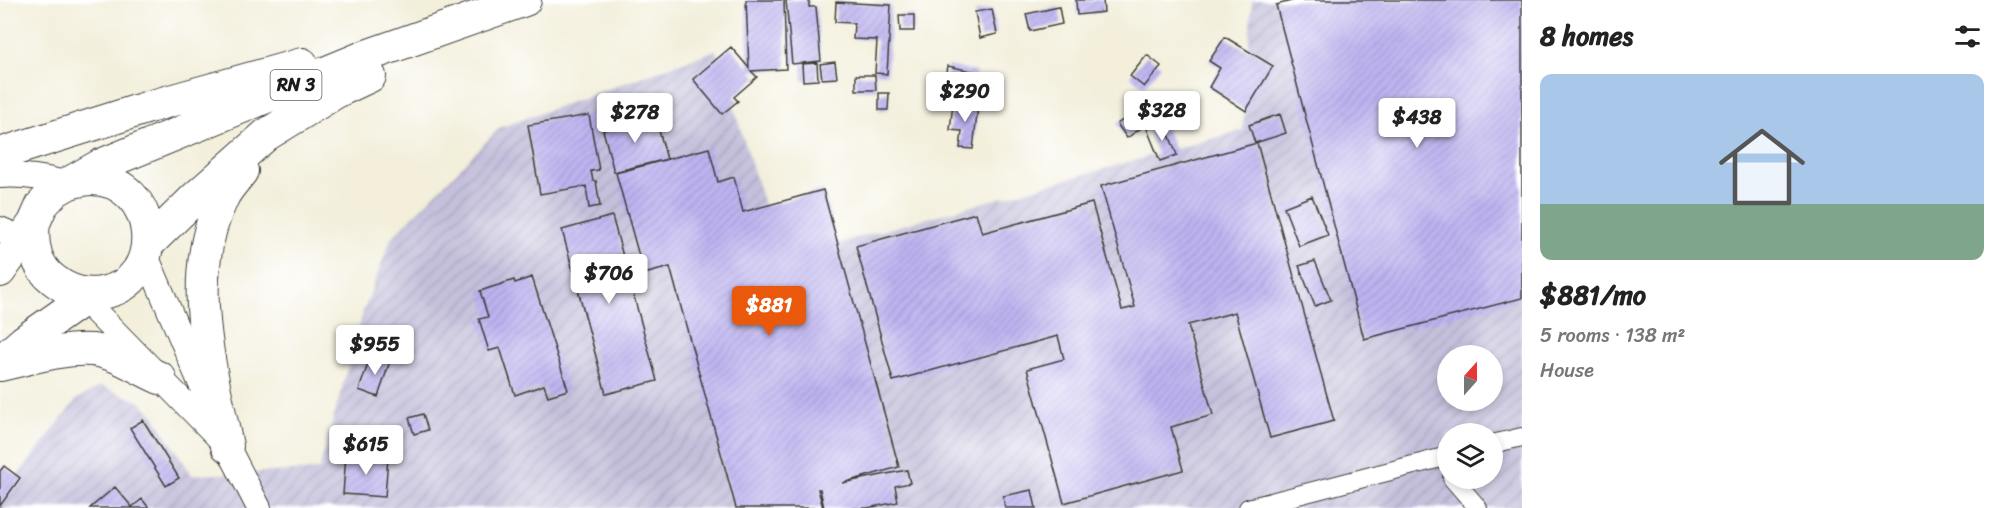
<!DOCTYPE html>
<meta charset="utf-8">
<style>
:root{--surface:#fff;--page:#f2f2f2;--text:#222;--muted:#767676;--accent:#ea580c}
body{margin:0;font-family:Sriracha,sans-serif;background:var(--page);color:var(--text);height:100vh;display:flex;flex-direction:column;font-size:22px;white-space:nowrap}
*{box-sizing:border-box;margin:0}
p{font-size:20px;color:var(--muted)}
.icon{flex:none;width:33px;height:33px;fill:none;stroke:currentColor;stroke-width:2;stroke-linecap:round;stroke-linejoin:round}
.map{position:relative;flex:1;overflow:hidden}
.panel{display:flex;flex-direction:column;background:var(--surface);width:480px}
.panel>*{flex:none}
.needle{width:39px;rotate:21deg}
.controls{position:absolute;left:1437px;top:345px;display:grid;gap:12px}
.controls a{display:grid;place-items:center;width:66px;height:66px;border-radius:50%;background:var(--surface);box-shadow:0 3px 9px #0003;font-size:30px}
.price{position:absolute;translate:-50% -51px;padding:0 14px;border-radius:6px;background:#fff;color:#222;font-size:20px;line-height:39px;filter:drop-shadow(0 2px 3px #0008)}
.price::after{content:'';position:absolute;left:50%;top:36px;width:18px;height:14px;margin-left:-9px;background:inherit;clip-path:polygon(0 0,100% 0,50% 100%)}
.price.current{background:var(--accent);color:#fff}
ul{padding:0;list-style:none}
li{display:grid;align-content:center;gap:12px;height:318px;padding:0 18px}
li span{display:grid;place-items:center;height:186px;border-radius:12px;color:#555}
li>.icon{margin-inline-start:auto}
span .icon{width:108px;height:108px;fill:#fffc;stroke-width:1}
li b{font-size:26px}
h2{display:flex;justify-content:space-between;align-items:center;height:72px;padding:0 18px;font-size:26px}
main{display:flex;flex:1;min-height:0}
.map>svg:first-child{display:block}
.industrial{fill:url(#industrial-furrows);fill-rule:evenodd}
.building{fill:url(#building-hatch)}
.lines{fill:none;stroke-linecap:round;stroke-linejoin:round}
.street-casing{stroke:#3c3c39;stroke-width:20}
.secondary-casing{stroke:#3c3c39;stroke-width:26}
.highway-casing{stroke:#3c3c39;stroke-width:34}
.street{stroke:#fff;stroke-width:18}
.secondary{stroke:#fff;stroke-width:24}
.highway{stroke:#fff;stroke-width:32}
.labels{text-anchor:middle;stroke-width:5;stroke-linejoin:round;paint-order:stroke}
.shield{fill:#fff;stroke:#606060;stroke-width:1.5}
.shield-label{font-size:18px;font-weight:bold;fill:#1c1c1c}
</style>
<main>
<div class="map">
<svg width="1522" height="508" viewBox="0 0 1522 508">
<defs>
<pattern id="industrial-furrows" width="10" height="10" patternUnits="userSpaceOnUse" patternTransform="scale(1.5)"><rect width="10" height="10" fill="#c4c0db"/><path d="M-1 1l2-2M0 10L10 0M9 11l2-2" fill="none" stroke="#a8a4bb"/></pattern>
<pattern id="building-hatch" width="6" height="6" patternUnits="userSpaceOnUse" patternTransform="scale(1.5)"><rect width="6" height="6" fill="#bdb4f1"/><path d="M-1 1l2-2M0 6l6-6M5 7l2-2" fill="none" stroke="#a29ace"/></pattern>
</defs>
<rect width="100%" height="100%" fill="#fff"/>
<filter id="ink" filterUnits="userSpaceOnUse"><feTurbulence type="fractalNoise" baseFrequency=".0167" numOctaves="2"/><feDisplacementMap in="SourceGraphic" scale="12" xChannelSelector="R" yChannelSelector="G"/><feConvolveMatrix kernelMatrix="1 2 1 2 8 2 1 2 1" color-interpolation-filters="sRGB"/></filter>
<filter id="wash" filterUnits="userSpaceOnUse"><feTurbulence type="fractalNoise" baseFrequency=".008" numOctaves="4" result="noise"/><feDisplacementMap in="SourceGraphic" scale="24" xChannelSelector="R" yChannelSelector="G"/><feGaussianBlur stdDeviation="1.35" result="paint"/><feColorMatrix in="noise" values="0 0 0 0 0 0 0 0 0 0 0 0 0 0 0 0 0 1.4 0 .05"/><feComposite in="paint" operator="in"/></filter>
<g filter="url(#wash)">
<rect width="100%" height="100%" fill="#f3efdb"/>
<path class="industrial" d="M1252 0H1522V508H0V498L77 399 101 386 141 402 155 417 192 475 319 470 363 312 391 239 499 128 716 50 781 259 1243 130ZM1448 356H1492V400H1448ZM1448 434H1492V478H1448Z"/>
<g id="blocks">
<path class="building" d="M746 0H784L786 69 751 71 757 77 734 97 738 101 722 114 693 79 731 47 749 68Z
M786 0H809V7H816L821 61 792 64Z
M1076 0H1103L1104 12 1077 15Z
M1295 0H1522V298L1364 339 1276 5Z
M836 2 891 5 887 74 875 73 877 40 853 39 854 23 835 22Z
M1059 7 1062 24 1030 31 1026 14Z
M992 9 997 34 980 38 975 12Z
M899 15H914V31H900Z
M1225 37 1273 66 1246 111 1209 87 1220 68 1209 61Z
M1147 55 1161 66 1144 87 1130 76Z
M835 62 837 78 822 79 820 64Z
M817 63 818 80 803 81 802 64Z
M948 66 976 72 973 89 945 83Z
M856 75H875L876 90H856Z
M879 93H889L888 110H879Z
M953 103 978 106 973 149 960 148 962 131 950 130Z
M1135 112 1145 125 1127 138 1117 124Z
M1280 114 1286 133 1255 143 1249 125Z
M589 115 599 170 591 171 593 181H596L600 206 589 208 586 186 540 194 528 125Z
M655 116 667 159 614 172 603 130Z
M1164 122 1177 155 1160 161 1147 129Z
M1257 143 1334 421 1270 438 1235 312 1188 325 1213 415 1171 427 1183 470 1064 503 1027 369 1064 359 1058 336 893 381 856 246 976 213 982 233 1092 203 1122 310 1135 307 1101 186Z
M709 148 718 182 734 177 743 212 823 190 899 467 842 483 907 470 910 483 895 486 898 502 867 508H824L820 489H818L823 508H736L670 267 644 274 616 173Z
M1312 196 1328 235 1299 246 1284 207Z
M612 216 657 381 606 394 562 230Z
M1315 261 1331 300 1315 306 1299 266Z
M532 277 568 390 548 396 544 385 515 395 500 348 489 351 479 319 488 317 480 291 514 280 515 283Z
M371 355 390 361 378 397 359 390Z
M423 414 428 430 414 434 409 418Z
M143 420 179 478 166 486 130 428Z
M346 454 388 457 385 497 343 494Z
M4 466 20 478 0 506V471Z
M115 487 132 507 142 499 149 508H90Z
M1032 490 1036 508H1005L1003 496Z"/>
</g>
</g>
<g filter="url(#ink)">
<use href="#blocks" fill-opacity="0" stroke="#3c3c39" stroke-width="1.5"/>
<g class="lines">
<g class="street-casing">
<path id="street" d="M1492 444 1522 437
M1452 478 1478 508
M1248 508 1448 456"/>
</g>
<g class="secondary-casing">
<path id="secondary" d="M0 176C24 174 45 178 68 184
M0 229 33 243
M145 253 227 446 259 508
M81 294 84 300 218 437"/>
</g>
<g class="highway-casing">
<path id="highway" d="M0 154 152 106 302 64
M34 223C31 244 36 267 54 280 68 291 83 296 101 293 169 283 159 179 91 179 85 179 78 181 73 182
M148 244 196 197 266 135 336 92 370 76
M0 271 34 223 42 205 55 191 101 165 366 56 525 0
M0 362 24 341 91 294
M0 365C29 359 61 348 92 350 115 352 139 369 160 378
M227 446C210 366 184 275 223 197 227 188 236 179 242 171"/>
</g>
<use href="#street" class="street"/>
<use href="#secondary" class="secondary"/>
<use href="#highway" class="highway"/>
</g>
</g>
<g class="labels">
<rect class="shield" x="270.5" y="70" width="51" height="30" rx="4.5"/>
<g class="shield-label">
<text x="296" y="91">RN 3</text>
</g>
</g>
</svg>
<div class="controls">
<a><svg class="needle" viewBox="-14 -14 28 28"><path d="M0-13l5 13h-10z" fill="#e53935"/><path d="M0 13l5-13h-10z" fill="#767676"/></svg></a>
<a><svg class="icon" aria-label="layers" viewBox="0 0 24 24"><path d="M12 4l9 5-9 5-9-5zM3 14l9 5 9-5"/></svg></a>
</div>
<b class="price" style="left:965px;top:123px">$290</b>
<b class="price" style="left:1162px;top:142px">$328</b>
<b class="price" style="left:635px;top:144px">$278</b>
<b class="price" style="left:1417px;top:149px">$438</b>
<b class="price" style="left:609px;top:305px">$706</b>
<b class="price current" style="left:769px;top:337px">$881</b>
<b class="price" style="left:375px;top:376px">$955</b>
<b class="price" style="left:366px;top:476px">$615</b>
</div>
<section class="panel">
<h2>8 homes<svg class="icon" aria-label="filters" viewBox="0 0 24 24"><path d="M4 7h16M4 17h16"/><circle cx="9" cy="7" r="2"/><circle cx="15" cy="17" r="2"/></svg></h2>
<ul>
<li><span style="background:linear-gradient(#a9c7e8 70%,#7fa58c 0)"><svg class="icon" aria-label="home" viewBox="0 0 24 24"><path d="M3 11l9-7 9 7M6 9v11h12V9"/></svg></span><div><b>$881/mo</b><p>5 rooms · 138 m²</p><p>House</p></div></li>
</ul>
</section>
</main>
